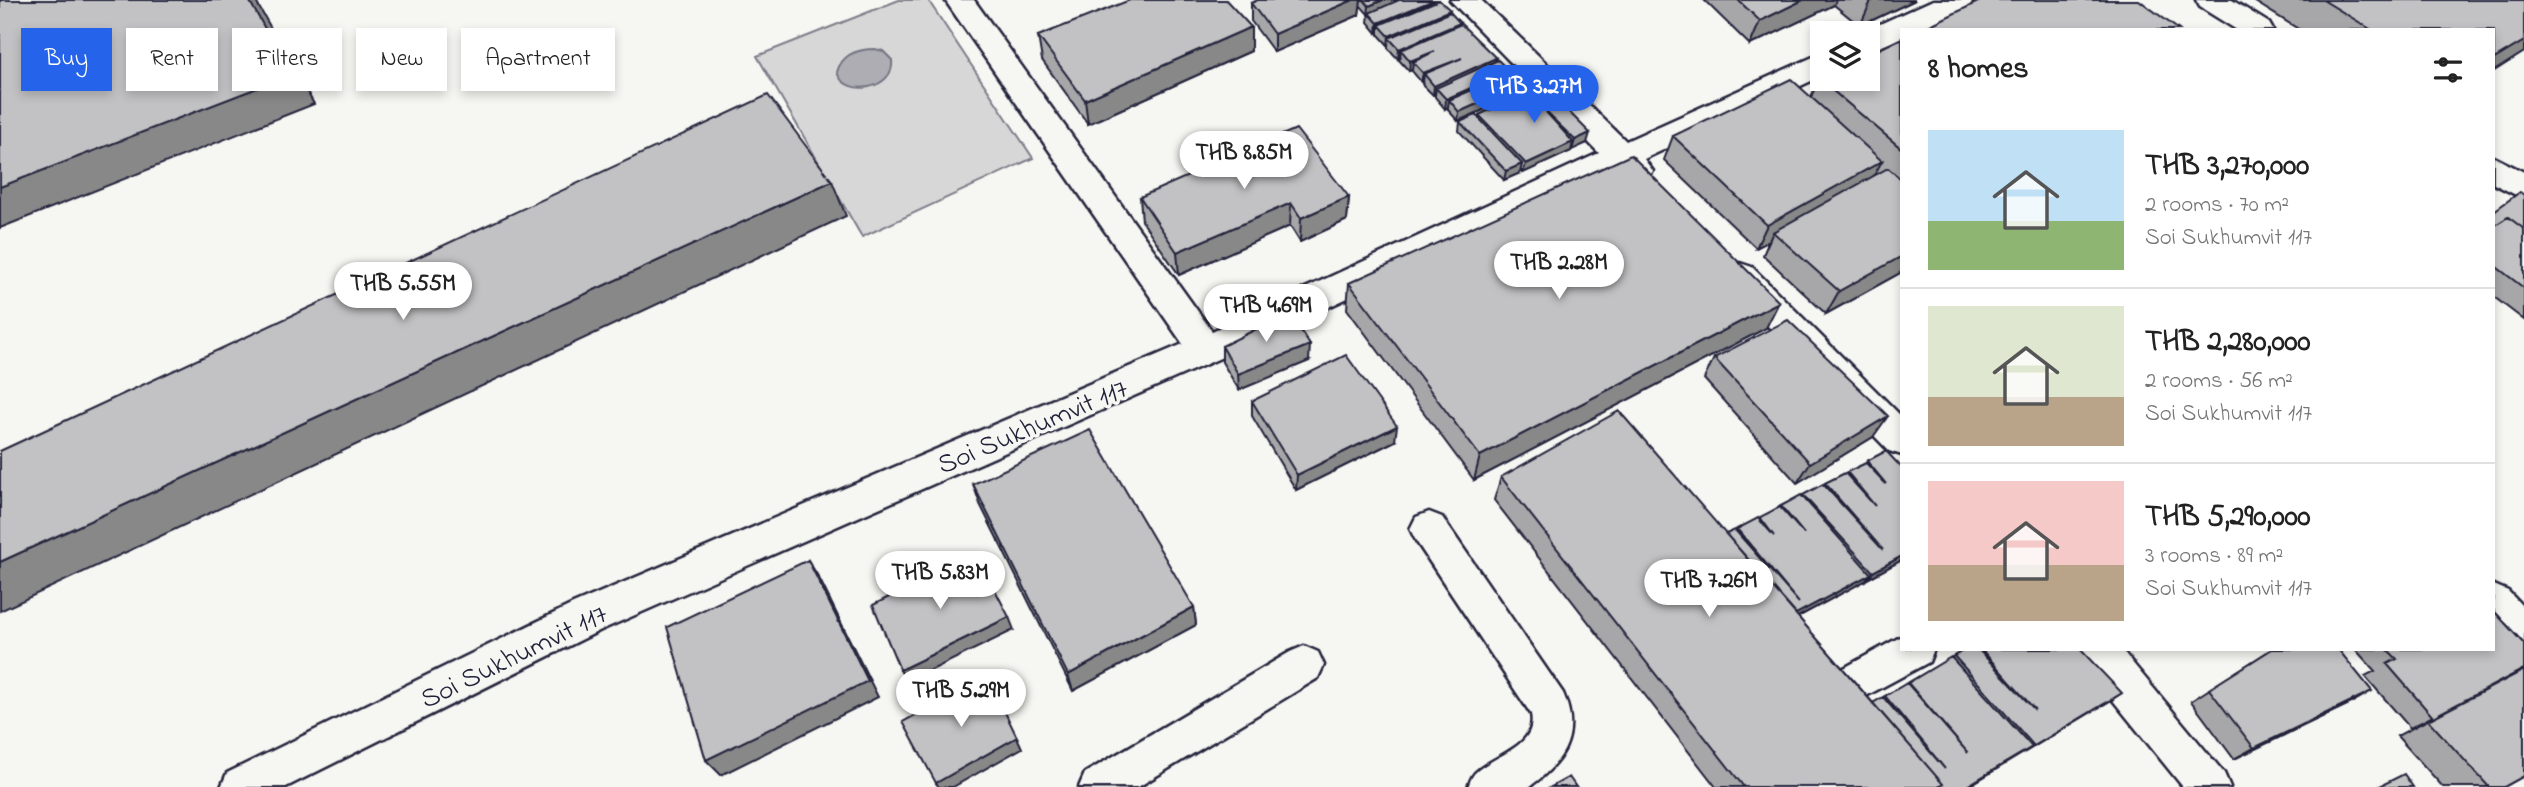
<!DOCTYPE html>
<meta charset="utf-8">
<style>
:root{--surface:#fff;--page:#f2f2f2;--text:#222;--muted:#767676;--line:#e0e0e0;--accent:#2563eb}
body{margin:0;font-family:"Indie Flower",sans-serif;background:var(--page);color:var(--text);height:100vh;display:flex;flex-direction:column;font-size:26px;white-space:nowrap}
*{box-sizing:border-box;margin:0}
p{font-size:23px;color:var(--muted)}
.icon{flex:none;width:38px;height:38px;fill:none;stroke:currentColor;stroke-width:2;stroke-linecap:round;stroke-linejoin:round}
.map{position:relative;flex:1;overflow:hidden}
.panel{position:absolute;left:1900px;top:28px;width:595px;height:623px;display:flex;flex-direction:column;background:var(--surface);border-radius:0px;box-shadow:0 4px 10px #0003}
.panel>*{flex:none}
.guide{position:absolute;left:21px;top:28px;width:665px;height:63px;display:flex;gap:14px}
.controls{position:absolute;left:1810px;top:21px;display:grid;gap:14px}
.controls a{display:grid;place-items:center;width:70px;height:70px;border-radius:0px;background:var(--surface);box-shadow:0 4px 10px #0003;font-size:35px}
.price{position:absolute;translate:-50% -60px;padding:0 16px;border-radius:24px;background:#fff;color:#222;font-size:23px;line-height:46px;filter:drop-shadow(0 2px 4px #0008)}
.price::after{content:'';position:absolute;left:50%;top:42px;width:21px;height:16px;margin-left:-10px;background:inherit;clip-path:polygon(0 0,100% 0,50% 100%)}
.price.current{background:var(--accent);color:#fff}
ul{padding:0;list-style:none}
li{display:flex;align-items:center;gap:21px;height:175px;padding:0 28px}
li+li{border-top:2px solid var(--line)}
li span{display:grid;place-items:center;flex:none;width:196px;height:140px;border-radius:0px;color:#555}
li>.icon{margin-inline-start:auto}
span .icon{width:84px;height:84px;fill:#fffc;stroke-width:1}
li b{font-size:30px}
h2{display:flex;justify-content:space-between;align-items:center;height:84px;padding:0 28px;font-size:30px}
.pill{padding:0 24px;border-radius:0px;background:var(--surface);box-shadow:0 4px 10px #0003;font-size:24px;line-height:63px}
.pill.current{background:var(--accent);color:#fff}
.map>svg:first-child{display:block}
.green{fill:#d7d7d7;stroke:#7c7c89;stroke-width:2}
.water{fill:#adadb3;stroke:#757583;stroke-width:2}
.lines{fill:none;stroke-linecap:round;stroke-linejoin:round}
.minor-casing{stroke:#22223b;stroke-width:5}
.minor{fill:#f6f6f2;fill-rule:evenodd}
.wall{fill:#a7a7a9;stroke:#22223b;stroke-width:2}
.shaded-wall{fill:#888889;stroke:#22223b;stroke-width:2}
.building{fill:#c2c2c4;stroke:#22223b;stroke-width:2}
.labels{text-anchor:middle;stroke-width:7;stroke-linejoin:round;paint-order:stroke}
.street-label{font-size:28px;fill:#22223b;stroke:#f6f6f2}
</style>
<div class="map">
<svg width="2524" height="787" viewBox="0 0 2524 787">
<rect width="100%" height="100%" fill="#f6f6f2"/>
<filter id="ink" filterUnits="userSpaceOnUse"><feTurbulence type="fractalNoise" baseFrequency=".0143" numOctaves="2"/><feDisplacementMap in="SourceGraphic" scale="14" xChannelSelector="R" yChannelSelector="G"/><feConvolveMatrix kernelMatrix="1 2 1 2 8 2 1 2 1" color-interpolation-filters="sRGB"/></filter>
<g filter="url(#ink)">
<path class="green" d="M899 0H928L1033 158 862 237 757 56Z"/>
<path class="water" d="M875 49 883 51 892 60C896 89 845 99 837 72 842 54 858 49 875 49Z"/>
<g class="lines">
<g class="minor-casing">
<path id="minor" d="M945 0H974L1212 331 1599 153 1450 0H1481L1626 141 1822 53V76L1644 159 1653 171 1648 179C1635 184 1628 181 1618 171L1218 359 601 630 286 787H221L227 773 573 604 1183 344Z
M1933 0H1973L1969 7 1920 30H1902V38L1867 52V33H1860Z
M2196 0H2232L2269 23 2273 30H2237L2200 7Z
M2494 157 2524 172V199L2494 184Z
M1740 263 1752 267 1902 417V455L1889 451 1728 285 1723 276 1728 267Z
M1429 512 1442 517 1563 693C1581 735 1564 762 1529 787H1468C1470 782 1472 775 1476 772 1494 755 1538 747 1531 714L1416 541 1410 529 1416 517Z
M2494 585 2508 591 2524 608V654L2510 649 2494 630Z
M1902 636V649H1934L1929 662 1838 711 1824 705 1818 692 1824 679Z
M1304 646 1318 652 1324 665 1318 678 1138 787H1079L1085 773 1290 652Z
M2077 649H2121L2224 773 2230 787H2183L2082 662Z"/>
</g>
<use href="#minor" class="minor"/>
</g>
<path class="wall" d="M1353 0H1439L1460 25 1508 74 1520 94 1458 121 1448 110V107L1445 109 1435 97V95H1433L1422 84 1423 82H1421L1412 71V70L1409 71 1399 60 1400 58 1398 59 1388 48V45L1379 35V32L1377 33 1368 22 1369 15 1360 5 1359 15 1274 52 1251 21V3Z
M1704 0H1915L1860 26 1834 5 1750 45Z
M2252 0H2524V52L2494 71V30H2300Z
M1251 27V51L1088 124 1042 60 1038 36Z
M1902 38V272L1826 314 1763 255 1769 241 1756 248 1664 160 1673 136 1811 97 1819 79Z
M1543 86 1587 143 1572 149 1571 151 1523 173 1520 170V173L1504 180 1459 131 1460 122 1479 118V115Z
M2524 195V320L2494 297V211Z
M1140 197H1349L1347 220 1300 242 1290 226 1179 275 1142 221Z
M1349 283 1766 328 1474 480 1347 309Z
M1222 346 1309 361 1239 390 1222 362Z
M1714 358 1873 437 1797 483 1704 379Z
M1252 401 1395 441 1296 490 1252 416Z
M1886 451 1902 560 1798 617 1873 703 1966 649H2080L2113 699 1967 787H1716L1494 500 1501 477 1726 534 1736 531 1737 529 1759 519 1779 507 1781 506 1824 485 1825 483 1866 463 1867 461Z
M973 484 1194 607 1196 625 1073 691 980 504Z
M2494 611 2524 644V776L2504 787H2443L2397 736 2520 671 2410 728 2365 676 2375 671 2355 649H2494Z
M2272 649 2351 703 2234 759 2191 701Z"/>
<path class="shaded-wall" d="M249 0H255L314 104 0 228V187Z
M1353 0H1361L1359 15 1274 52V34Z
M1383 0H1407L1369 13 1368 16 1369 6Z
M1434 0H1439L1379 25V32L1377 33 1378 23Z
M1803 0H1836L1834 5 1750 45 1760 21Z
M1874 0H1915L1860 26 1871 1Z
M1450 10 1448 20 1389 38 1388 45 1389 36Z
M1460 23 1458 33 1401 50 1400 58 1398 59 1399 49Z
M1251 27V51L1088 124 1085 100Z
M2524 41V52L2494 71V59Z
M1435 51 1413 62 1412 70 1409 71 1410 61Z
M1462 58 1424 74 1423 82H1421L1423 73Z
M1496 58 1494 68 1436 88 1435 95H1433L1434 86Z
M1509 71 1507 81 1449 100 1448 107 1445 109 1446 99Z
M1522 84 1520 94 1458 121 1459 112Z
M1590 133 1587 143 1572 150 1575 140Z
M1573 142 1571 151 1523 173 1526 164Z
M1882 161 1869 185 1773 232 1769 241 1756 248 1767 225Z
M1522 164 1520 173 1504 180 1506 171Z
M832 181 846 216 0 611V562Z
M1349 197 1347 220 1300 242 1301 218Z
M1291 203 1290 226 1179 275 1177 252Z
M1902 256V272L1826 314 1839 291Z
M1779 302 1766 328 1474 480 1480 456Z
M1310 345 1309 361 1239 390 1238 374Z
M1888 416 1873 437 1797 483 1810 463Z
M1397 426 1395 441 1296 490 1297 475Z
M1902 556V560L1867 579 1873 572Z
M808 560 819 578 878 697 721 775 706 760Z
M1871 574 1865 581 1777 628 1782 621Z
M1194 607 1196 625 1073 691 1068 675Z
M1009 617 1014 630 907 682 900 670Z
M2372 691 2351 703 2234 759 2254 748Z
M2122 693 2113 699 2025 752 2034 746Z
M1017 737 1022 748 953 787H939L936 783Z
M2032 747 1967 787H1965Z"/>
<path class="building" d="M0 0H249L291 75 0 187Z
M1130 0H1226L1251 27 1085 100 1038 36Z
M1258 0H1353L1274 34 1251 3Z
M1364 0H1383L1369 6Z
M1399 0H1434L1378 23 1369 13Z
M1439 0 1450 10 1389 36 1379 25Z
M1738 0H1803L1760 21Z
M1982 0H2139L2179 30H1920Z
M2323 0H2524V41L2494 59V30H2372Z
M1450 12 1460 23 1399 49 1389 38Z
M1461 24 1496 58 1434 86 1424 74 1462 58 1423 73 1413 62 1435 51 1410 61 1401 50Z
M1902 38V149L1819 79 1822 77V79H1867V55Z
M1498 60 1509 71 1446 99 1436 88Z
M1511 73 1522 84 1459 112 1449 100Z
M1791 79 1882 161 1767 225 1673 136Z
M1543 86 1590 133 1575 140 1546 112 1573 142 1526 164 1479 115Z
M768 95 832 181 0 562V451Z
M1476 115 1522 164 1506 171 1460 122Z
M1296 129 1349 197 1301 218 1291 203 1177 252 1140 197Z
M1631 155 1779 302 1480 456 1349 283Z
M1888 168 1902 180V256L1839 291 1773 232Z
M2520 192 2524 195V229L2508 217 2497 224 2494 222V211Z
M2508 217 2524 229V288L2494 265V226Z
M1289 313 1310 345 1238 374 1222 346Z
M1788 320 1888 416 1810 463 1714 358Z
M1346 355 1397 426 1297 475 1252 401Z
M1619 411 1943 784 1938 787H1744L1501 477Z
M1090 430 1194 607 1068 675 973 484Z
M1886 451 1902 468V556L1873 572 1803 495 1823 484 1883 550 1825 483 1845 473 1875 506 1847 472 1866 463 1886 484 1867 461Z
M1801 495 1871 574 1796 614 1726 534 1735 530 1799 603 1737 529 1758 518 1774 536 1760 517 1780 507 1804 534 1781 506Z
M976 553 1009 617 900 670 873 605Z
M808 560 868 681 706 760 667 627Z
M2494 611 2524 644V669L2433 717 2387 664 2397 659 2387 649H2494Z
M1966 649H1978L2035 710 1981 649H2080L2122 693 2034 746 1954 656Z
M2272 649H2338L2372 691 2254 748 2209 689Z
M1951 657 2032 747 1965 787H1939L1943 784 1873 703 1883 697 1945 769 1885 696 1907 683 1968 753 1908 683Z
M2524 670V776L2504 787H2489L2428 720Z
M987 675 1017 737 936 783 903 722Z
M2404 774 2413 787H2378Z
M1569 777 1576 787H1551Z"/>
</g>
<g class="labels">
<g class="street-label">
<text transform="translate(1032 425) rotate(-23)" y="10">Soi Sukhumvit 117</text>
<text transform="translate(513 655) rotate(-26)" y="10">Soi Sukhumvit 117</text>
</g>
</g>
</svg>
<div class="controls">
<a><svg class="icon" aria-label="layers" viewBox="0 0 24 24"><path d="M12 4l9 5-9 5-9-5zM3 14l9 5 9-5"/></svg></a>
</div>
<b class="price current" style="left:1534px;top:125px">THB 3.27M</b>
<b class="price" style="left:1244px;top:191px">THB 8.85M</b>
<b class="price" style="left:1559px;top:301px">THB 2.28M</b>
<b class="price" style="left:403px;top:322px">THB 5.55M</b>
<b class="price" style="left:1266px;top:344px">THB 4.69M</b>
<b class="price" style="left:940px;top:611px">THB 5.83M</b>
<b class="price" style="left:1709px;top:619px">THB 7.26M</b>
<b class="price" style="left:961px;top:729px">THB 5.29M</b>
<div class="guide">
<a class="pill current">Buy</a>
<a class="pill">Rent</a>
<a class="pill">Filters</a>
<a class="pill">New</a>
<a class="pill">Apartment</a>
</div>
<section class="panel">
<h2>8 homes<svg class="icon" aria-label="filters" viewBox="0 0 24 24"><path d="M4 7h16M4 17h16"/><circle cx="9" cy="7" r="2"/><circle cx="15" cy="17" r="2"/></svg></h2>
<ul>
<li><span style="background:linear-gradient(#bfe0f5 65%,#8fb573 0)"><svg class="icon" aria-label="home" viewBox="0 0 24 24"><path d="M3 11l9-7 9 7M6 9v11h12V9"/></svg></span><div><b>THB 3,270,000</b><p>2 rooms · 70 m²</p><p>Soi Sukhumvit 117</p></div></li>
<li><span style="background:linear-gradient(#dfe7d0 65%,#b9a48a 0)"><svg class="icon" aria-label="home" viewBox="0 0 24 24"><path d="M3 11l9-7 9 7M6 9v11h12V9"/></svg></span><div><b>THB 2,280,000</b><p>2 rooms · 56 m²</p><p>Soi Sukhumvit 117</p></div></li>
<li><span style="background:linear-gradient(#f6c9c9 60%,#b9a48a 0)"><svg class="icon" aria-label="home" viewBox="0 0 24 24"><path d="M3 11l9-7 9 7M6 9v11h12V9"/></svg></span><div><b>THB 5,290,000</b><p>3 rooms · 89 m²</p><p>Soi Sukhumvit 117</p></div></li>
</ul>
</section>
</div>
